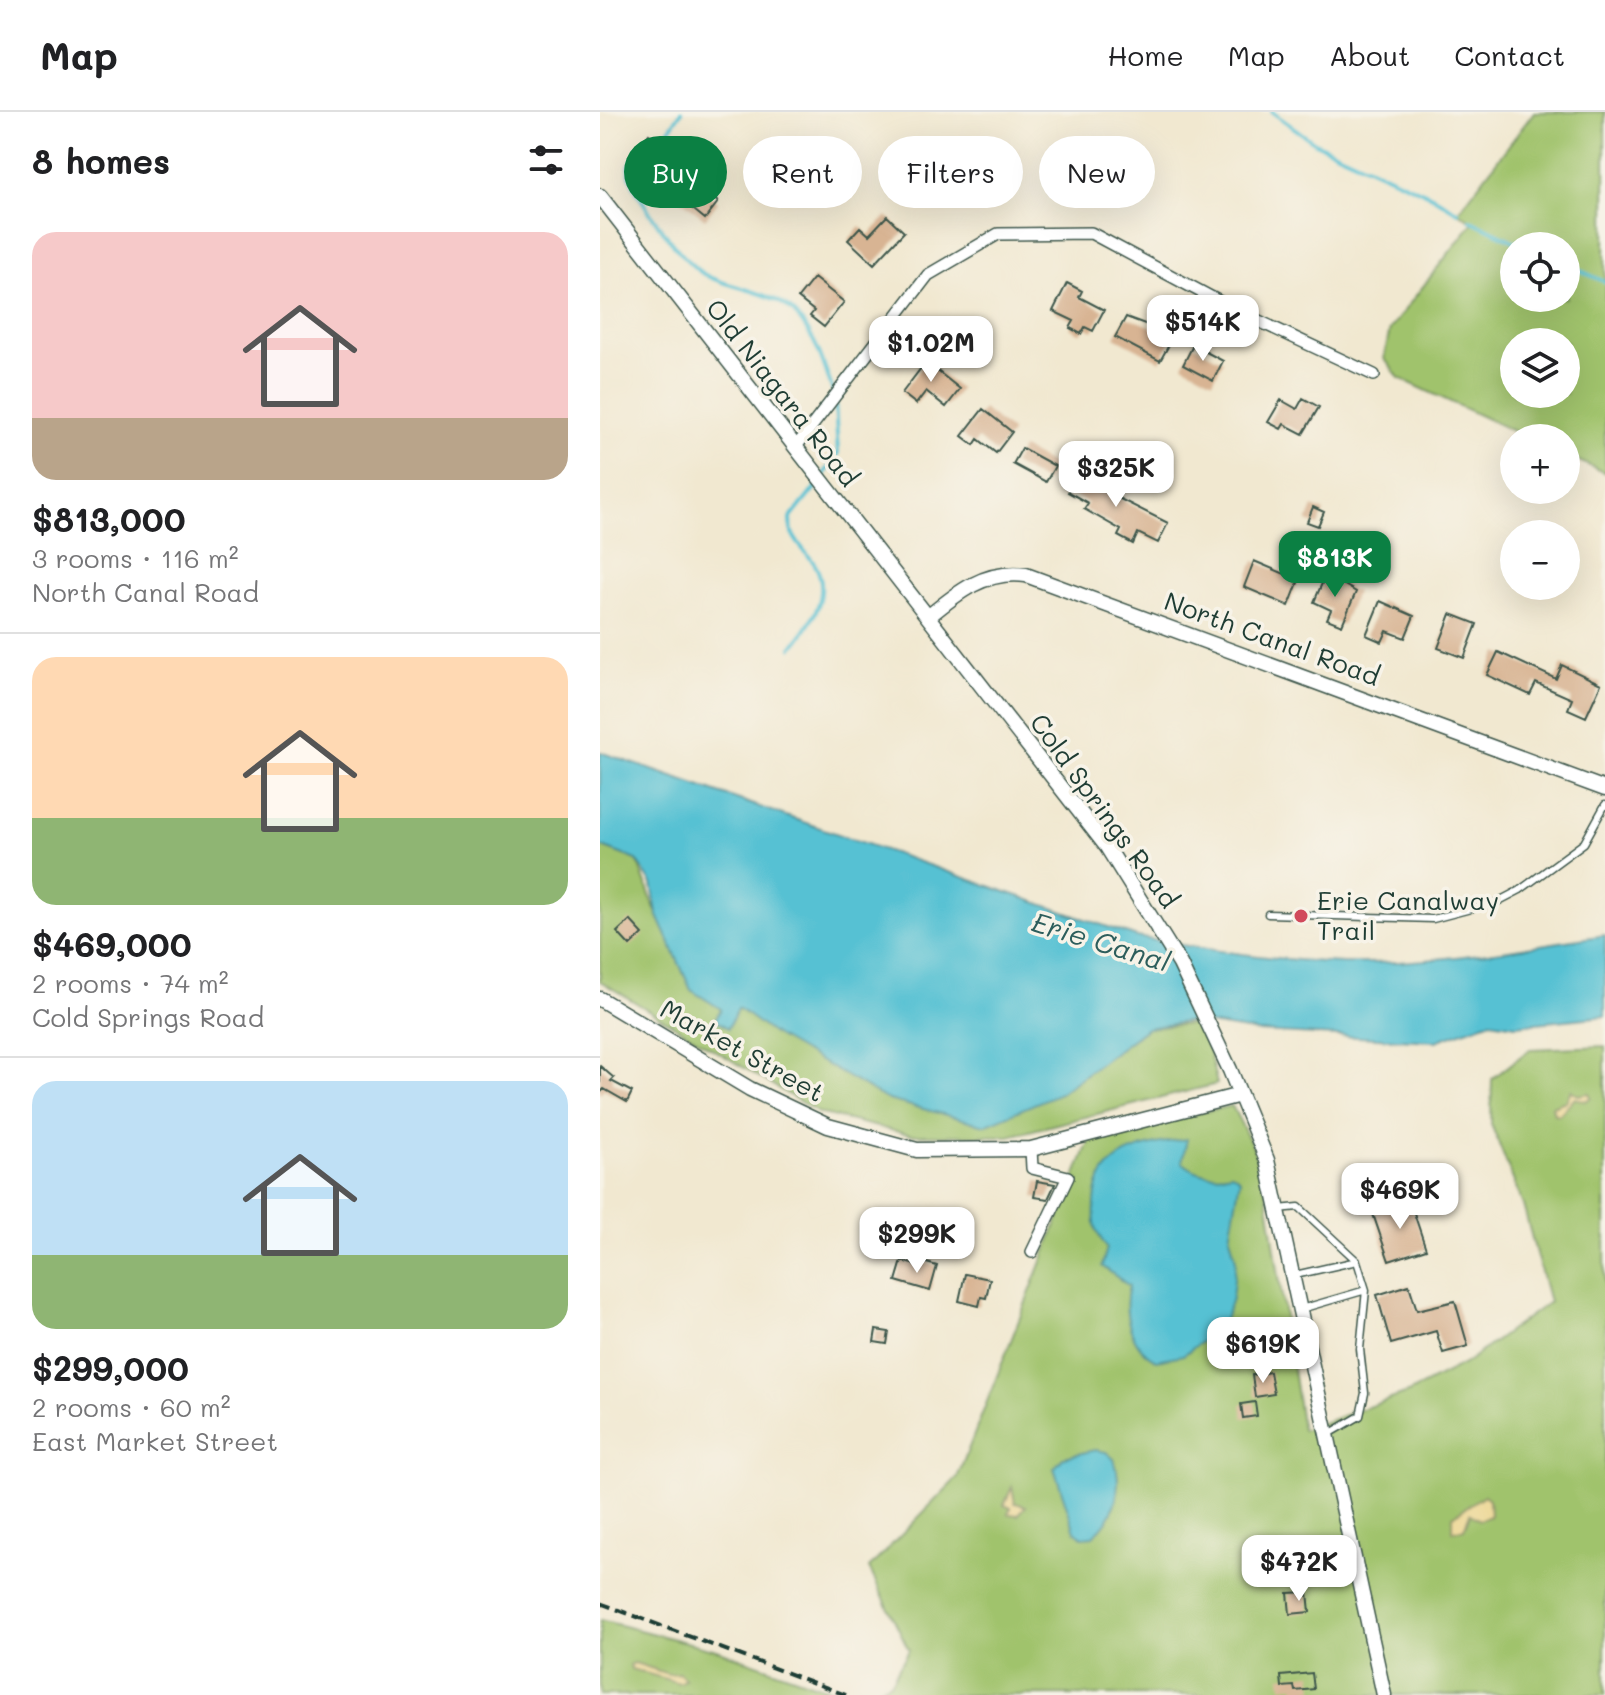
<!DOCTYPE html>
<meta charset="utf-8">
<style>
:root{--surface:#fff;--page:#f2f2f2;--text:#202124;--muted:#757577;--line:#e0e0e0;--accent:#0b8043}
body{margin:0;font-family:Mali,sans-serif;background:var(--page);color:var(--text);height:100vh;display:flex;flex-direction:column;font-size:30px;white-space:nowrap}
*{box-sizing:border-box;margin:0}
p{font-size:26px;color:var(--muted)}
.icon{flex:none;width:44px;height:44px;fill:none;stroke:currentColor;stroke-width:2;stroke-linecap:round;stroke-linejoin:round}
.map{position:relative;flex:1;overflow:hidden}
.drawer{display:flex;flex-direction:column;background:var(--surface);width:600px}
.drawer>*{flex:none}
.banner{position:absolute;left:24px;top:24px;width:760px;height:72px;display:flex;gap:16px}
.tools{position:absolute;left:900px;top:120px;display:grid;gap:16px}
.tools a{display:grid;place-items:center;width:80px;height:80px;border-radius:50%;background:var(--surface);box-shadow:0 8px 32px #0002;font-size:40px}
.price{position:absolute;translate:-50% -68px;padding:0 18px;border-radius:16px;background:#fff;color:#222;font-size:26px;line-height:52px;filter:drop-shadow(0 2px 4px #0008)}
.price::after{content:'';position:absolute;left:50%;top:48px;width:24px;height:18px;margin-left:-12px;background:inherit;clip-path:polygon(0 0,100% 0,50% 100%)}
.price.selected{background:var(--accent);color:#fff}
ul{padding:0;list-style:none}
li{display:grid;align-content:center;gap:16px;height:424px;padding:0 32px}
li+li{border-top:2px solid var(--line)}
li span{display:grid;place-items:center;height:248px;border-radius:24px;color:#555}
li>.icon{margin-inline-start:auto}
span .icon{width:144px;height:144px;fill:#fffc;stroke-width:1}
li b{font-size:34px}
h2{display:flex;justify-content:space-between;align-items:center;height:96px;padding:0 32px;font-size:34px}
.chip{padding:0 28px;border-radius:36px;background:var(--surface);box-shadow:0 8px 32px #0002;font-size:28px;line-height:72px}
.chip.selected{background:var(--accent);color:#fff}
header{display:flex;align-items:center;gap:48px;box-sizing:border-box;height:112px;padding:0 40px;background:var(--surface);border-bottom:2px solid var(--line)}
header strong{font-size:38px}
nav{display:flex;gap:44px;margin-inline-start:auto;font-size:28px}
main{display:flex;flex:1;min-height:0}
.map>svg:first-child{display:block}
.green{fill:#a0c36c;stroke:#608050;stroke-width:2;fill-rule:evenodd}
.sand{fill:#eeda9e;stroke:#868c69;stroke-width:2}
.water{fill:#57c1d3;stroke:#3b7f84;stroke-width:2}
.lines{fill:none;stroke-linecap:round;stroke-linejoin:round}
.stream{stroke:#57c1d3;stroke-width:4}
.building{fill:#d8b493}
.service-casing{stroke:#3e574b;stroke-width:9}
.minor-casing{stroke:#3e574b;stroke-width:14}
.tertiary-casing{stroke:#3e574b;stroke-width:17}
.service{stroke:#fff;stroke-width:6}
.minor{stroke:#fff;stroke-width:11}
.tertiary{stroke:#fff;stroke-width:14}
.rail{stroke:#1f3d34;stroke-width:4;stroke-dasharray:12 6;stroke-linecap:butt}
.poi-dot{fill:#d1495b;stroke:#f7f3e8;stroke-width:3}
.labels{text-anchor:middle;stroke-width:7;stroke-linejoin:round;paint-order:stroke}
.street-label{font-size:26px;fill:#1f3d34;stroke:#f7f3e8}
.poi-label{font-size:26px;fill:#1f3d34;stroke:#f7f3e8;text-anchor:start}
.water-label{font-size:28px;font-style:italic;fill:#2d5e5c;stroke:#f7f3e8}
</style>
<header>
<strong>Map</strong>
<nav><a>Home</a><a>Map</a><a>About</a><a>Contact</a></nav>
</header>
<main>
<section class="drawer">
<h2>8 homes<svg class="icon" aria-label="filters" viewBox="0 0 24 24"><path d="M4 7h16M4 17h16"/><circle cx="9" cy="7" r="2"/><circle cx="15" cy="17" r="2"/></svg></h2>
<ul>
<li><span style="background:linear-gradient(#f6c9c9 75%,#b9a48a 0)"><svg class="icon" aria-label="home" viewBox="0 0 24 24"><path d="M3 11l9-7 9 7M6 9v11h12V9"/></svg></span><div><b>$813,000</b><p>3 rooms · 116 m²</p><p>North Canal Road</p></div></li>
<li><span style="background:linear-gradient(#ffd9b3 65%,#8fb573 0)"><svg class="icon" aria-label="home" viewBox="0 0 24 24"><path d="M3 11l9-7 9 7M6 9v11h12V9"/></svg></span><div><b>$469,000</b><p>2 rooms · 74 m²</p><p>Cold Springs Road</p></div></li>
<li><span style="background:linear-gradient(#bfe0f5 70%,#8fb573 0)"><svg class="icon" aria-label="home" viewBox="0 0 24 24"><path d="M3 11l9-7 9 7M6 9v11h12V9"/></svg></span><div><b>$299,000</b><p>2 rooms · 60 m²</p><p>East Market Street</p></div></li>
</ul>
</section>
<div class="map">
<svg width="1005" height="1583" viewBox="0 0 1005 1583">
<rect width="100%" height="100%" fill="#f7f3e8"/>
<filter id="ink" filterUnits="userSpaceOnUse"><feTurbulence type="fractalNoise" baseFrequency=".0125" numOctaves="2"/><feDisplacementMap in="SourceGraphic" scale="16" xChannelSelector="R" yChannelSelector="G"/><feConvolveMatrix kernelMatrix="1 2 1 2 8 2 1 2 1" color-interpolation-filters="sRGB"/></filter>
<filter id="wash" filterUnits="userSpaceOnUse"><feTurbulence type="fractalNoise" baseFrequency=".006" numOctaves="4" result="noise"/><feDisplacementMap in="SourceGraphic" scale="32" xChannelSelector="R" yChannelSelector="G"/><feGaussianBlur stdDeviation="1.8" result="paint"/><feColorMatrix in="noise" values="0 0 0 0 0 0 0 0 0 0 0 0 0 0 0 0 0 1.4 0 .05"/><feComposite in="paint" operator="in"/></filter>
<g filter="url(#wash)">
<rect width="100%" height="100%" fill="#f1e8d0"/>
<path class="green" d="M934 0H1005V361L966 343V326H928L799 266 784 246 790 217 873 110 858 100ZM914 134H966V186H914ZM914 230H966V282H914Z
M0 734 37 748 57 802 460 981 547 916 602 911 617 972 409 1024 311 1023 219 1001 0 869Z
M1005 934V1583H265L290 1571 309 1538 269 1456 357 1366 492 1022 632 994 653 1035 667 1084 702 1318 808 1281 864 1252 949 1190 923 1093 891 1012 892 967 930 937Z
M0 1508 117 1538 245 1583H0Z"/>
<path class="sand" d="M971 978 978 983 989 981 991 985 986 989 975 986 959 1003 954 1002 952 994 966 989Z
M412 1375 415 1391 426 1394 418 1403 408 1402 411 1396 404 1393Z
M884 1383 889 1387 890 1404 880 1408 870 1402 864 1417 853 1419V1404Z
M35 1551 68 1562 79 1561 85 1567 79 1571 31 1557 30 1552Z"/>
<path class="water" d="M0 640 537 825C605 838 674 848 743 851 831 853 919 836 1005 823V904L916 913 891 909 836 929 658 920 591 909 547 916 460 981 385 1013 288 988 176 924 138 896 128 916 115 908 121 897 91 878 57 802 52 772 37 748 0 734Z
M587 1027 582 1050C597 1063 613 1065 632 1061L640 1067 630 1125 636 1148 632 1186 623 1214 583 1243 556 1248C530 1235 522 1200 529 1174L502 1154 507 1136C493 1116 494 1113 495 1090 498 1039 545 1033 587 1027Z
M495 1338 506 1340 514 1347C523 1374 516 1406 493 1424L482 1425 475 1419 454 1356 464 1345Z"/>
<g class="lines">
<path class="stream" d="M672 0 715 31 832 84 858 100
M50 28 67 21 81 0
M39 35 29 55 30 64C39 89 85 155 109 165 135 177 180 181 198 205 219 233 222 247 233 280
M870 108 924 134
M966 152 1005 170
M223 364 238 342 235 289
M192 536C211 512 233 481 214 451 203 435 190 428 190 407L219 371"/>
</g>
<g id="blocks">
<path class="building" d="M49 22 75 42 63 58 37 37Z
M92 69 118 90 105 107 78 85Z
M287 104 304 120 274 152 248 128 260 115 269 123Z
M214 166 244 190 224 215 210 204 214 199 198 186Z
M467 171 482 179 479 185 504 198 493 219 485 215 481 222 470 216 474 209 453 199Z
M526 205 556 216 553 221 570 231 560 249 515 225Z
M593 233 623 249 613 269 583 253Z
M331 243 340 250 335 257 360 277 346 295 326 279 316 292 302 281Z
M703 286 719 295 703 322 684 312 681 317 668 310 681 288 697 297Z
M383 297 412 320 396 341 378 327 374 333 362 324Z
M422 336 455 354 446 370 413 352Z
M483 353 504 365 498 376 568 411 558 431 538 421 533 432 518 424 521 418 484 397 488 391 468 380Z
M713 395 724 400 718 414 707 410Z
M654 449 699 468 689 494 644 475Z
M726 462 756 480 742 513 727 507 731 498 714 490Z
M780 489 814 504 805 526 787 519 782 530 766 523Z
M851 502 877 512 864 546 838 536Z
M898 540 956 567 962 553 1001 572 986 605 968 597 972 587 936 571 930 583 887 563Z
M30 808 43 822 30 834 17 820Z
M0 954 14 966 11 969 32 980 27 990 4 977 0 981Z
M437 1069 455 1072 448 1087 434 1085Z
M810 1089 826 1137 789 1149 773 1102Z
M302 1149 322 1155 323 1150 337 1154 330 1179 296 1169Z
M365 1162 390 1167 386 1186 381 1185 379 1194 359 1189Z
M809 1173 817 1198 855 1189 868 1234 843 1241 836 1219 791 1232 777 1183Z
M276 1218 289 1220 287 1232 274 1230Z
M670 1260 674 1282 655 1285 652 1263Z
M655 1290 657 1304 643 1306 641 1292Z
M708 1480 710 1500 690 1502 688 1481Z
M712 1561 714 1577 695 1579 694 1574 682 1575 681 1564Z"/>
</g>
</g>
<g filter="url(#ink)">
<use href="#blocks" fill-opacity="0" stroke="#3e574b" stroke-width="2"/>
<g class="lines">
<g class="service-casing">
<path id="service" d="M668 802 833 807 897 790 920 778 984 731 1005 693
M678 1097 699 1095 757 1149 766 1178 760 1237 765 1281 760 1304 729 1322
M695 1163 757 1149
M701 1197 766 1178"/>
</g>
<g class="minor-casing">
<path id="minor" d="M195 336 328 163 398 122 491 121 631 196 774 263
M431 1037 432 1056 468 1065 432 1140"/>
</g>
<g class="tertiary-casing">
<path id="tertiary" d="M0 84 507 735 580 852 630 958 667 1048 784 1583
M328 505C358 480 385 458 426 463L1005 677
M0 887 150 977 228 1014 317 1038 431 1037 640 983"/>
</g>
<use href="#service" class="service"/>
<use href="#minor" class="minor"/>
<use href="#tertiary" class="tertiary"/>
<path class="rail" d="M0 1491 246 1583"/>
</g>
</g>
<circle class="poi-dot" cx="701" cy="804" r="8"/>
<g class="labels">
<g class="street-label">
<text transform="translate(182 281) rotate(52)" y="9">Old Niagara Road</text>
<text transform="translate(672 527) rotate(20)" y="9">North Canal Road</text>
<text transform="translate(504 699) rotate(54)" y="9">Cold Springs Road</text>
<text transform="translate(142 939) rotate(29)" y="9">Market Street</text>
</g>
<g class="poi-label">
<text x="717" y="798">Erie Canalway<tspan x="717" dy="30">Trail</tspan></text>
</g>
<g class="water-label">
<text transform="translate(501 830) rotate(17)" y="10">Erie Canal</text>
</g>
</g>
</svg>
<div class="tools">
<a><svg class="icon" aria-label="locate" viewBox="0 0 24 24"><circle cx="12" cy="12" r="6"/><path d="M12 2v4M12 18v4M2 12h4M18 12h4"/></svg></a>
<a><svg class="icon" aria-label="layers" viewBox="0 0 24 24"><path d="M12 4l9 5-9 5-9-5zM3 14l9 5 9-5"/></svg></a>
<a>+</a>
<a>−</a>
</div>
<b class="price" style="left:603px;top:251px">$514K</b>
<b class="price" style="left:331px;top:272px">$1.02M</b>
<b class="price" style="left:516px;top:397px">$325K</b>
<b class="price selected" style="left:735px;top:487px">$813K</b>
<b class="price" style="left:800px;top:1119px">$469K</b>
<b class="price" style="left:317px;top:1163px">$299K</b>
<b class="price" style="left:663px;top:1273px">$619K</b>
<b class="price" style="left:699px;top:1491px">$472K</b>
<div class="banner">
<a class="chip selected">Buy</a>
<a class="chip">Rent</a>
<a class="chip">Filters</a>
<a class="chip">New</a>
</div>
</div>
</main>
